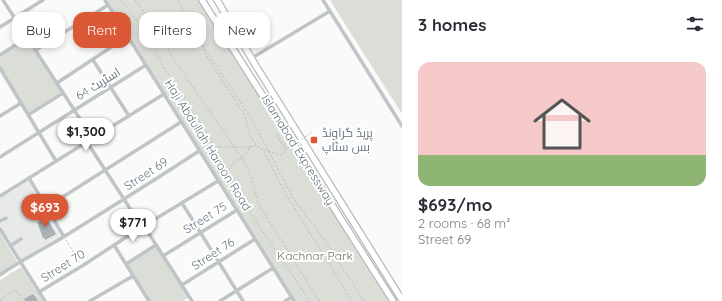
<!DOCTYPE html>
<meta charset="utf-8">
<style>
:root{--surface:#fff;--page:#f7f7f7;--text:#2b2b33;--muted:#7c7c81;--accent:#db5837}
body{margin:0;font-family:Quicksand,Cairo,sans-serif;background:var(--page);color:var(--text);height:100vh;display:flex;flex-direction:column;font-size:15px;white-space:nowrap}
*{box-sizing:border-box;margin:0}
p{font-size:13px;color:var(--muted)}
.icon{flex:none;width:22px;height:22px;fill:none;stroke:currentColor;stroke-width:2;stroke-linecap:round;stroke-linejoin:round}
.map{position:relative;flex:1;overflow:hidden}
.side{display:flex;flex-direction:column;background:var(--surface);width:320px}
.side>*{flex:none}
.banner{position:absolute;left:12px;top:12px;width:330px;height:36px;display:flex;gap:8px}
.price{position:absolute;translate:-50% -34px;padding:0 9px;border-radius:14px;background:#fff;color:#222;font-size:13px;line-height:26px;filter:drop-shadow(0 1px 2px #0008)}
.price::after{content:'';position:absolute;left:50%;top:24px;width:12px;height:9px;margin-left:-6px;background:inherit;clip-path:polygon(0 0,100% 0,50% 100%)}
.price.selected{background:var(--accent);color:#fff}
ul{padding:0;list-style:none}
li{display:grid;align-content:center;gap:8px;height:212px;padding:0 16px}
li span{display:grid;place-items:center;height:124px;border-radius:12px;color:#555}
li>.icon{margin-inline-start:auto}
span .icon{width:72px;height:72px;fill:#fffc;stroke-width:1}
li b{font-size:17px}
h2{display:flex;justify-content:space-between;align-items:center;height:48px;padding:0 16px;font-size:17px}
.chip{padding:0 14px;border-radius:12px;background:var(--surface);box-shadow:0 2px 6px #0003;font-size:14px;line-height:36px}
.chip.selected{background:var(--accent);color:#fff}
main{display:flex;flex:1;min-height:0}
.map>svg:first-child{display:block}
.built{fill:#e8e9e9}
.green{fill:#daded7}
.building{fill:#a8b1b7;filter:url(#shadow)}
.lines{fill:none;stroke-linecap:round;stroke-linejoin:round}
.highway-casing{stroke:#b5b9bc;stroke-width:8}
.path{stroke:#babdc0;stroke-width:1;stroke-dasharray:2 2;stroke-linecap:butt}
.minor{stroke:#bfc4c7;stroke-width:3.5}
.highway{stroke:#fff;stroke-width:5.5}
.path-bridge{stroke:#babdc0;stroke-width:1;stroke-dasharray:2 2;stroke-linecap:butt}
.poi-dot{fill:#db5837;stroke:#fff;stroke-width:1.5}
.labels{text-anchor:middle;stroke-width:4;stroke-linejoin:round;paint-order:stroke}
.street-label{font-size:12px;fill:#667681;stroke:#fff}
.poi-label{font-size:12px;fill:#667681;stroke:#fff;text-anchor:start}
.park-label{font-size:12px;fill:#697965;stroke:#fff}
</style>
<main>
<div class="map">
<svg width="402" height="301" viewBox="0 0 402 301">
<defs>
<filter id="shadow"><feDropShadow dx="2" dy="2" stdDeviation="0" flood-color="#0004"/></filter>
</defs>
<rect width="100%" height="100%" fill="#fafaf8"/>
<path class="built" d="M28 181 60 236 22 261 0 226V198Z"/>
<path class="green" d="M107 0H201L393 301H295Z
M330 0H402V114L333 5Z
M27 39 61 92 28 113 0 66V56Z
M0 233 18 263 0 275Z
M156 246 189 297 183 301H150L127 264Z
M21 267 43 301H0V280Z"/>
<path class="building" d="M46 218 54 232 43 238 37 222Z
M33 294 37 301H25L24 299Z"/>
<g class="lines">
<g class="highway-casing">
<path id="highway" d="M202 0 393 301
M217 0 256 66 402 300"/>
</g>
<path class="path" d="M121 0 128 10 141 26 164 68 209 136 227 172 249 211 310 301
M135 0 150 20 174 60 242 158 252 178 258 203 319 301
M178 0 201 43 253 121 293 198 324 239 364 301
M202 45 206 55 245 116 250 136 256 145
M308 135 312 132
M261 149 265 154 287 196 352 301
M204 151 218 147H250
M222 179 235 161 242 158 245 155 250 147 257 145 261 149 281 155 286 151 276 135 277 134 287 149 288 148
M66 240 80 263
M0 300 16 290 23 301"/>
<path class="minor" d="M3 0 93 139
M105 0 294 301
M323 0 402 126
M0 27 43 0
M36 50 108 5
M0 55 28 37
M252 58 330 11
M93 60 129 116
M0 68 56 161
M57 83 128 36
M28 115 63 93
M0 116 21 103
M87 142 142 227
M0 157 146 65
M29 178 64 237
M0 196 164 94
M182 203 243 301
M39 212 181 122
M0 221 6 218
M144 226 192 301
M0 229 45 301
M114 245 149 301
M10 246 21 239
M163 256 237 210
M126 264 156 245
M0 275C21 260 44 249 65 236 110 208 155 180 199 151
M182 285 255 239
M39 292 82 266 142 227 218 181
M90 301 133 276
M220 301 273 268
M285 301 292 297"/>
<use href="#highway" class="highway"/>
<path class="path-bridge" d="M288 148 308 135"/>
</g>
<rect class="poi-dot" x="310" y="136" width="8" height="8" rx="2"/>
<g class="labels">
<g class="street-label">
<text transform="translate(98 84) rotate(-32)" y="4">اسٹریٹ 64</text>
<text transform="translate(208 145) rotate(58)" y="4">Haji Abdullah Haroon Road</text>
<text transform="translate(298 150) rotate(58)" y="4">Islamabad Expressway</text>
<text transform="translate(146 174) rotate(-33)" y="4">Street 69</text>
<text transform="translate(205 218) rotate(-32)" y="4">Street 75</text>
<text transform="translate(213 254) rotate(-33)" y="4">Street 76</text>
<text transform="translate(63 266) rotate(-32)" y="4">Street 70</text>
</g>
<g class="poi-label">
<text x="322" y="137">پریڈ گراونڈ<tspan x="322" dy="14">بس سٹاپ</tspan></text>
</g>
<g class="park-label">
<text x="315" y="260">Kachnar Park</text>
</g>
</g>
</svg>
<b class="price" style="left:86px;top:152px">$1,300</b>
<b class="price selected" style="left:45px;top:228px">$693</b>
<b class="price" style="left:133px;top:243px">$771</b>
<div class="banner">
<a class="chip">Buy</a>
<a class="chip selected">Rent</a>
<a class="chip">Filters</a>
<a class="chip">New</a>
</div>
</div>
<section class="side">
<h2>3 homes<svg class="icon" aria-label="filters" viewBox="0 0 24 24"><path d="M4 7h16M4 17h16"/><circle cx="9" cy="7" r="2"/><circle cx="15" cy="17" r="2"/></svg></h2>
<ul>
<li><span style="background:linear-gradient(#f6c9c9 75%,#8fb573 0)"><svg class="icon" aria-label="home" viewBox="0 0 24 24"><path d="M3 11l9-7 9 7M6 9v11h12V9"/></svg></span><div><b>$693/mo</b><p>2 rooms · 68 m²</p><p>Street 69</p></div></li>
</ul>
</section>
</main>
